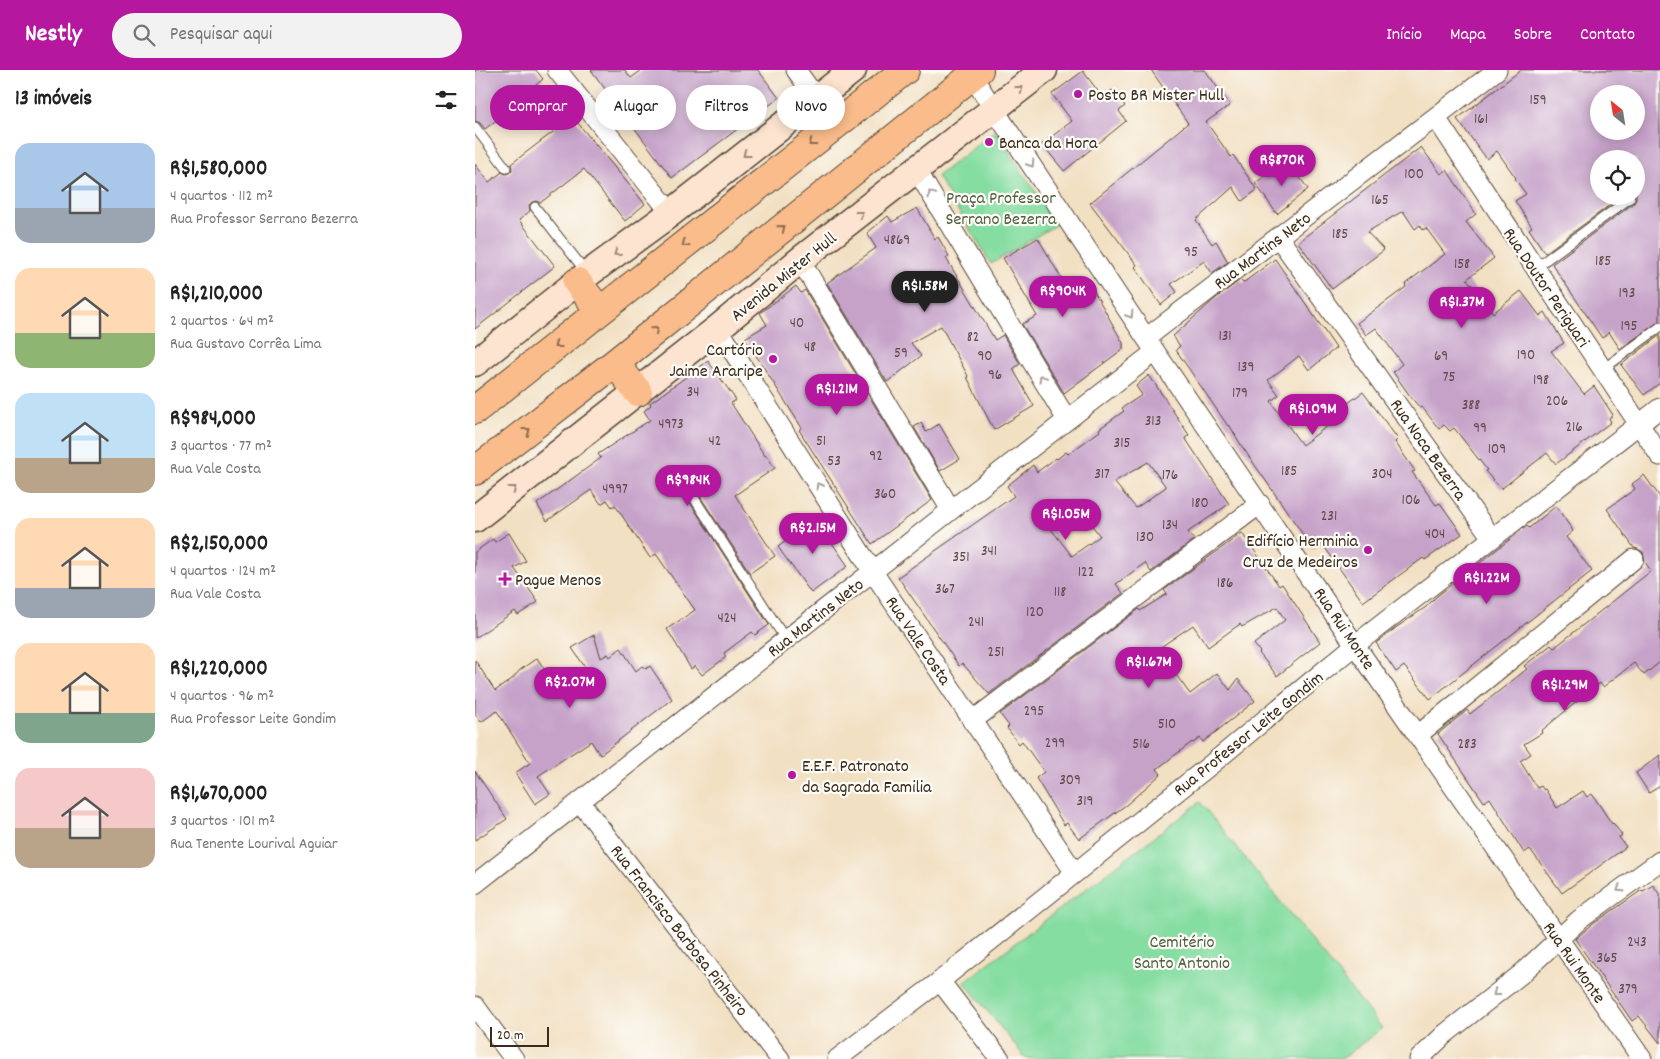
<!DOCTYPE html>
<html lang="pt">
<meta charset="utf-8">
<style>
:root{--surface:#fff;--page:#f2f2f2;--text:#222;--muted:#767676;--accent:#b5179e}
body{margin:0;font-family:Dekko,sans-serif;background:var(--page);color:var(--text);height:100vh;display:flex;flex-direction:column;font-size:19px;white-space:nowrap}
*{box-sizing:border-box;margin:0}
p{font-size:16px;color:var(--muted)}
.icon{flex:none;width:28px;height:28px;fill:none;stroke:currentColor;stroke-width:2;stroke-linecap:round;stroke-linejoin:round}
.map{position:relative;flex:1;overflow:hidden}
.sheet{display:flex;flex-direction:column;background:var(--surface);width:475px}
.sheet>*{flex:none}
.guide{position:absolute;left:15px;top:15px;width:475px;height:45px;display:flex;gap:10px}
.needle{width:32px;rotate:330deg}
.controls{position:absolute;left:1115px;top:15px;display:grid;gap:10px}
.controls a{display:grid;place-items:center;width:55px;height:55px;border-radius:50%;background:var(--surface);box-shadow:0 2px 12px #0003;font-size:25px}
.scale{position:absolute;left:15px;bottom:12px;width:59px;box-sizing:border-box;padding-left:5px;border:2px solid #3b2a1e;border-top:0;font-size:14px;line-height:18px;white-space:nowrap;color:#3b2a1e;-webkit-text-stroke:4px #fdfcf7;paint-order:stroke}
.price{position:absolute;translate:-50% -42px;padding:0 11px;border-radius:18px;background:var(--accent);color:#fff;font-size:16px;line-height:32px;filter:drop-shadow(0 1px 2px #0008)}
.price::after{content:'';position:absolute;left:50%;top:30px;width:15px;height:11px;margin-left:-8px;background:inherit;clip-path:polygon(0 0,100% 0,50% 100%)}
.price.selected{background:#222;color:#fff}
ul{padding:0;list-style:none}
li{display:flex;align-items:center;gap:15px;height:125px;padding:0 15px}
li span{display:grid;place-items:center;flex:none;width:140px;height:100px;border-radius:15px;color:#555}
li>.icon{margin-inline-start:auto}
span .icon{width:60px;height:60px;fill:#fffc;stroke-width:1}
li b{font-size:21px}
h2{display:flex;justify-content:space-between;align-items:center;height:60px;padding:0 15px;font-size:21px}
.pill{padding:0 18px;border-radius:22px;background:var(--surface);box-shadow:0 2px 12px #0003;font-size:18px;line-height:45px}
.pill.selected{background:var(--accent);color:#fff}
header{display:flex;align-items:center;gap:30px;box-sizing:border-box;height:70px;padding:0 25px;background:var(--accent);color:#fff}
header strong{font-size:24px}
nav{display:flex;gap:28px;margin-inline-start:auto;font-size:18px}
.search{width:350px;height:45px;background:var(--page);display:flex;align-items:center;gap:12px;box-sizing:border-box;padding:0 18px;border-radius:28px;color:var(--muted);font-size:19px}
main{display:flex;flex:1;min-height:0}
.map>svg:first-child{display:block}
.green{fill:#85dda1;stroke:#608460}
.building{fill:#c6a2c9;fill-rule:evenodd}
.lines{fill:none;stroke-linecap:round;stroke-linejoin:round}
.service-casing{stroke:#564537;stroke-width:11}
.minor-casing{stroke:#564537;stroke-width:21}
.secondary-casing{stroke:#564537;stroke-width:29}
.trunk-casing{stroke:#564537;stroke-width:30}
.service{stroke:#fff;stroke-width:9}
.minor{stroke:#fff;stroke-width:19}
.secondary{stroke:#fde4d0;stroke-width:26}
.trunk{stroke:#f9bc8a;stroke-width:28}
.oneway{stroke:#9c8777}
.oneway2{stroke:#906c4f}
.oneway3{stroke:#a79f9a}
.poi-dot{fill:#b5179e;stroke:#fdfcf7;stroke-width:2}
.labels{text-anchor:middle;stroke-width:4.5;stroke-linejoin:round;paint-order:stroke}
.number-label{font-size:15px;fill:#5e4849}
.poi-label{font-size:18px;fill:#3b2a1e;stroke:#fdfcf7;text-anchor:start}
.park-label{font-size:18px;fill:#516045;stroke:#fdfcf7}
.street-label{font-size:18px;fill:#3b2a1e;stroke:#fdfcf7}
</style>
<header>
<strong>Nestly</strong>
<div class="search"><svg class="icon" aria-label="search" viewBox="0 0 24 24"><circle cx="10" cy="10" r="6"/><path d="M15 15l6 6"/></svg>Pesquisar aqui</div>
<nav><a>Início</a><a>Mapa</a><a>Sobre</a><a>Contato</a></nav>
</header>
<main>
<section class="sheet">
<h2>13 imóveis<svg class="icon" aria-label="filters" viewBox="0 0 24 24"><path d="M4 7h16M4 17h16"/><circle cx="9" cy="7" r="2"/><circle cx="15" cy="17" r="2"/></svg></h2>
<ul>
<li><span style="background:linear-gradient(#a9c7e8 65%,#9aa5b1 0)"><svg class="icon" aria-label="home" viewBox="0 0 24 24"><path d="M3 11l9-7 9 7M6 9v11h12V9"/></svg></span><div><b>R$1,580,000</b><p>4 quartos · 112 m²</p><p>Rua Professor Serrano Bezerra</p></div></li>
<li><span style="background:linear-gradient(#ffd9b3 65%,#8fb573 0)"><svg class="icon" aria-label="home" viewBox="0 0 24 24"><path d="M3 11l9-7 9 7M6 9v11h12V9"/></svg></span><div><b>R$1,210,000</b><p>2 quartos · 64 m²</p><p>Rua Gustavo Corrêa Lima</p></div></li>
<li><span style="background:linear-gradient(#bfe0f5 65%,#b9a48a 0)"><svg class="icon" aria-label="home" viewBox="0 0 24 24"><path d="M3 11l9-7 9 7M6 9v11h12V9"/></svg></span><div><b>R$984,000</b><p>3 quartos · 77 m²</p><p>Rua Vale Costa</p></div></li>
<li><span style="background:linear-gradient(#ffd9b3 70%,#9aa5b1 0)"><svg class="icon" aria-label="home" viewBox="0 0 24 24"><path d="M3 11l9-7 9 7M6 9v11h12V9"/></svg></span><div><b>R$2,150,000</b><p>4 quartos · 124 m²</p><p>Rua Vale Costa</p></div></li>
<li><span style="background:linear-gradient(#ffd9b3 70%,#7fa58c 0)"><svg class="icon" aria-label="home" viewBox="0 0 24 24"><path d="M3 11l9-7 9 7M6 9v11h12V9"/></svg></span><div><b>R$1,220,000</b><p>4 quartos · 96 m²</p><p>Rua Professor Leite Gondim</p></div></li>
<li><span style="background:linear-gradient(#f6c9c9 60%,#b9a48a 0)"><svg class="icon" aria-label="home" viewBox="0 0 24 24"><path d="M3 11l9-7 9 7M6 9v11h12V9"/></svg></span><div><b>R$1,670,000</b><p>3 quartos · 101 m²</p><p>Rua Tenente Lourival Aguiar</p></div></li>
</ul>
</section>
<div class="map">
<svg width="1185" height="989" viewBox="0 0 1185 989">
<rect width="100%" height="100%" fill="#fdfcf7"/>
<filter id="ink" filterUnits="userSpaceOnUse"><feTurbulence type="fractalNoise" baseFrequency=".02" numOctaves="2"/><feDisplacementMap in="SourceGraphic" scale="10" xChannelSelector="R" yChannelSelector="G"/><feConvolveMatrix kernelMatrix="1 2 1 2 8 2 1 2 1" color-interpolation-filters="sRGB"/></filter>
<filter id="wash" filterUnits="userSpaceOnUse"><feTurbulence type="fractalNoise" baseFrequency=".0096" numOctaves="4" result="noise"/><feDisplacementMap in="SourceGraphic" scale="20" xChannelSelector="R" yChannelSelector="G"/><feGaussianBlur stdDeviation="1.12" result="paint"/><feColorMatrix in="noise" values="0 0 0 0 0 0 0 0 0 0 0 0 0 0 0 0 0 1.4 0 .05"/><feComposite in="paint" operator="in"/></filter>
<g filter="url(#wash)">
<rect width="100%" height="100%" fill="#f2e0c3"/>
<path class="green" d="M520 61 582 154 516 194 462 106Z
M725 732 907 958 867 989H551L489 912Z"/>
<g id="blocks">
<path class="building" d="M0 0H61L68 9 48 26 50 28 10 59 5 53 0 51Z
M116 0H150L156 8 167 0H283L304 28 197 108Z
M676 0H730L755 35 731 52 756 87 758 85 782 120 767 131 758 117 721 150 737 174 741 171 753 192 737 203 729 191 696 214 702 222 686 235 660 197 662 195 615 133 713 53Z
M1046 0H1185V251L1145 279 1134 262 1127 268 1077 194 1159 133 1161 128V89H1124V126H1147L1070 183 1054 159 1057 157 1040 131 1051 124 1040 109 1041 108 1022 81 1012 89 982 49ZM1124 24H1161V61H1124Z
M608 1 628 28 637 20 650 36 644 41 651 51 589 101 567 74 597 51 577 24Z
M87 34 170 134 150 151 109 99 65 133 62 131 57 132 54 135 55 141 44 150 80 196 0 259V94L14 112 27 102 31 104 34 103 37 100 36 94 78 62 79 59 70 48Z
M946 77 966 104 972 100 1001 144 991 152 1019 188 992 209 1018 243 1046 221 1065 246 1070 242 1089 273 1076 281 1109 324 1119 316 1138 345 1134 348 1136 352 1081 394 1072 383 1026 419 1010 401 1012 400 979 358 975 361 969 355 964 359 947 337 945 338 935 326 918 302 927 294 901 258 891 265 882 253 931 217 930 214 970 184 951 158 948 160 945 155 940 159 928 141 892 162 909 180 857 219 823 172Z
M813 91 833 119 802 144 780 113Z
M442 138 460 169 463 167 474 186 471 188 520 270 528 265 545 294 538 299 559 336 519 360 492 307 493 306 466 256 436 273 446 286 412 312 352 213 401 178 392 163 413 146 417 152Z
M563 168 596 225 615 214 648 273V279L589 323 547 254 562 246 528 188Z
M800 189 861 278 834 300 824 286 793 310 804 325 796 331 799 336 827 375 858 352 854 347 888 322 923 369 920 372 940 401 937 402 961 435 965 433 987 464 950 490 948 488 888 532 846 472 838 479 766 375 755 356H753L701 280 705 276 698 266 741 228 765 210 768 213Z
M321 216 326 223 330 220 457 430 397 474 324 360 327 358 270 268 292 255 285 243Z
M1185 265V313L1169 325 1146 295Z
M233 291 261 330 256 333 290 386 291 385 300 398 260 425 300 486 275 503 215 411 210 408 205 411V417L294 555 280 565 277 562 249 583 251 587 227 605 220 596 216 599 192 559 220 540 181 484 175 488 140 435 137 437 132 430 126 434 116 420 72 451 62 434 126 388 123 384 175 350 169 341 176 335 175 333Z
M674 305 714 365 710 368 754 434 713 462 719 470 676 502 670 493 641 514 648 523 514 624 487 593 484 596 423 507 539 426 532 416 558 395 562 402 581 388 582 389 591 382 593 384 625 361 624 359 649 341 647 338 667 325 661 316ZM673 392 691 417 661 438 639 412ZM604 438 625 466 597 486 576 459Z
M446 353 451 362 464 354 485 389 465 401 439 357Z
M1169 405 1185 427V592L1169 605 1159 593 1128 617 1125 613 1066 661 1067 663 1049 674 1056 684 1045 691 1062 718 1066 716 1069 720 1070 719 1082 738 1108 721 1112 727 1117 724 1137 754 1138 753 1147 765 1144 767 1151 777 1087 823 1055 779 1049 783 1015 728 1009 732 963 664 992 640 995 644 1052 599 1049 596 1076 575 1079 578 1176 501 1170 492 1168 482 1163 479 1159 478 1132 439 1160 419 1157 414Z
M1081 436 1098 461 1091 467 1117 501 955 629 929 596 921 602 901 573 922 557 951 537 962 526 1052 456 1054 458Z
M337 444 373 496 336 523 303 477 325 460 324 457 326 455 324 452Z
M34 463 51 491 39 498 63 532 43 545 40 541 0 568V482L18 469 20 472Z
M767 463 804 516 807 514 845 572 802 606 784 583 785 582 779 574 810 550 802 537 767 557 765 554 733 577 718 555 687 576 701 596 696 598 715 624 742 603 755 620 763 609 780 631 728 672 725 668 718 673 717 672 682 699 686 704 651 735 604 769 592 753 589 755 561 708 569 702 547 671 544 674 532 658 534 656 525 644 664 539 665 541 692 524 689 520Z
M119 565 126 588 133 584 135 587 146 578 161 601 167 596 171 599 175 596 197 629 125 685 116 671 63 706 75 724 60 734 40 703 55 693 22 641 6 652 0 644V590L20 621 37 609 45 600 62 588 84 621 112 600 97 578Z
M1185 685V716L1174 723 1161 703Z
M0 701 32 749 0 770Z
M1178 815 1185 825V973L1164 946 1157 951 1100 869 1118 854 1167 820 1168 821Z"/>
</g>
</g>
<g filter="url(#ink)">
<use href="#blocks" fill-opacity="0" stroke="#564537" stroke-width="1"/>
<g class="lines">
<g class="service-casing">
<path id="service" d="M0 57 31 98
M60 137 111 202
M1060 198 1155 128
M1127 300 1185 257
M210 414 311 570"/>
</g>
<g class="minor-casing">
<path id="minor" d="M82 0 196 143
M321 0 342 29
M493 0 671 268 880 575 1167 989
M961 48 1185 386
M441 99 592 350
M804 168 1017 468
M325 190 476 440
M243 258 398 502 600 803
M671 268 1022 0
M497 651 785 434
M943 665 1159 489
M105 732 305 989
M0 814 476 440 680 282
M465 911 525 989
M0 936 39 989
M362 989 465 911 600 803 739 692 880 575 1185 338
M944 989 970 964 1045 905 1104 850 1185 791"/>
</g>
<g class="secondary-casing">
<path id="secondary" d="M0 293 102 212 196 143 378 0
M0 449 243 258 325 190 569 0"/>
</g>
<g class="trunk-casing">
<path id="trunk" d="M102 212 125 241
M140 293 163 322
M0 340 430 0
M0 401 140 293 504 0"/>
</g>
<use href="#service" class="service"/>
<use href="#minor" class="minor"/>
<use href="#secondary" class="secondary"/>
<use href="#trunk" class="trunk"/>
</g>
<defs><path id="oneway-chevron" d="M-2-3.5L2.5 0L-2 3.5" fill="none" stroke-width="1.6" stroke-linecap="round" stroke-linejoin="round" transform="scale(1.25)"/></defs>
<g class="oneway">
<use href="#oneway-chevron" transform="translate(545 19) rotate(-38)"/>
<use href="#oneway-chevron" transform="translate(271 84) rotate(142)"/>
<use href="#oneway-chevron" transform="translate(385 144) rotate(-38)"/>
<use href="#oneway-chevron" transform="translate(142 183) rotate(144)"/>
<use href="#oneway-chevron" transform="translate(38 419) rotate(-38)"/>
</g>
<g class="oneway2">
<use href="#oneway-chevron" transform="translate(337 73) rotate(142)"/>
<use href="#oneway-chevron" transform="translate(307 158) rotate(-39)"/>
<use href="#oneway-chevron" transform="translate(210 174) rotate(142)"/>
<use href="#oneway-chevron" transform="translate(180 260) rotate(-39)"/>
<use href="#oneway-chevron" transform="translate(82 275) rotate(142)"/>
<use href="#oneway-chevron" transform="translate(52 361) rotate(-38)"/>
</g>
<g class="oneway3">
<use href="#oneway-chevron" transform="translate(556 94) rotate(57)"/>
<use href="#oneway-chevron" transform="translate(456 124) rotate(-121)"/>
<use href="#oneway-chevron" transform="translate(655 245) rotate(57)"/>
<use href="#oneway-chevron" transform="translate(567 308) rotate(-121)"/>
<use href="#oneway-chevron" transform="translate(344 416) rotate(-122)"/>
<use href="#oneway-chevron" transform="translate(1145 819) rotate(145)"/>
<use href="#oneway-chevron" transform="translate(1021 923) rotate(142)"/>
</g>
</g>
<g class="poi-dot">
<circle cx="603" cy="24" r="5"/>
<circle cx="514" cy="72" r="5"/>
<circle cx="298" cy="289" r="5"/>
<circle cx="893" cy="480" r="5"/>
<path d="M27.5 501.5h5v5h5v5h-5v5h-5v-5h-5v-5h5z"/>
<circle cx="317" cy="705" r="5"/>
</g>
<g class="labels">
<g class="number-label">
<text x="1063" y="34">159</text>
<text x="1006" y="53">161</text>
<text x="939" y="108">100</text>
<text x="905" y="134">165</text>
<text x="865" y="168">185</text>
<text x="422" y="174">4869</text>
<text x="716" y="186">95</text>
<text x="1128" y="195">185</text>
<text x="987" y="198">158</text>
<text x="1152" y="227">193</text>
<text x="322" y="257">40</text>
<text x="1154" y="260">195</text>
<text x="750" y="270">131</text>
<text x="498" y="271">82</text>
<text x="335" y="281">48</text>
<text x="426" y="287">59</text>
<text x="1051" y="289">190</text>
<text x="510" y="290">90</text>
<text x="966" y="290">69</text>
<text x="771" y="301">139</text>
<text x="520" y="309">96</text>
<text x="974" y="311">75</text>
<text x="1066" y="314">198</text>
<text x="218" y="326">34</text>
<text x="765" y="327">179</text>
<text x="1082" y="335">206</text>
<text x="996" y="339">388</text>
<text x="678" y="355">313</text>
<text x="196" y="358">4973</text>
<text x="1099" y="361">216</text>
<text x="1005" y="362">99</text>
<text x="240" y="375">42</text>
<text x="346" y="375">51</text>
<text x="647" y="377">315</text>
<text x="1022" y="383">109</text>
<text x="401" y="390">92</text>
<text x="359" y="395">53</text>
<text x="814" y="405">185</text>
<text x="627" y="408">317</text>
<text x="907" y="408">304</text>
<text x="695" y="409">176</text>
<text x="140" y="423">4997</text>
<text x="410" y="428">360</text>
<text x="936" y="434">106</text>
<text x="725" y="437">180</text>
<text x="854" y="450">231</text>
<text x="695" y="459">134</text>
<text x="960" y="468">404</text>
<text x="670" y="471">130</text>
<text x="514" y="485">341</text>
<text x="486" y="491">351</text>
<text x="611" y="506">122</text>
<text x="750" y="517">186</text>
<text x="470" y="523">367</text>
<text x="585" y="526">118</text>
<text x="560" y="546">120</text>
<text x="252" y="552">424</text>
<text x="501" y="556">241</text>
<text x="521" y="586">251</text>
<text x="559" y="645">295</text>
<text x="692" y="658">510</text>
<text x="580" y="677">299</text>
<text x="666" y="678">516</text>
<text x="992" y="678">283</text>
<text x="595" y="714">309</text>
<text x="610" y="735">319</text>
<text x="1162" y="876">243</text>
<text x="1132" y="892">365</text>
<text x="1153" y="923">379</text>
</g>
<g class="poi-label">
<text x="613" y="30">Posto BR Mister Hull</text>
<text x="524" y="78">Banca da Hora</text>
<text x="288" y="285" text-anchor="end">Cartório<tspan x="288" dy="21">Jaime Araripe</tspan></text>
<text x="883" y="476" text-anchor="end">Edifício Herminia<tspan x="883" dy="21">Cruz de Medeiros</tspan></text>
<text x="40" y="515">Pague Menos</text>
<text x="327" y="701">E.E.F. Patronato<tspan x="327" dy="21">da Sagrada Familia</tspan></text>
</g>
<g class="park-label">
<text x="526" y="133">Praça Professor<tspan x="526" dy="21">Serrano Bezerra</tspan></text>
<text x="707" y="877">Cemitério<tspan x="707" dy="21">Santo Antonio</tspan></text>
</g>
<g class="street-label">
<text transform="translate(787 180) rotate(-37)" y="6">Rua Martins Neto</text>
<text transform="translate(308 206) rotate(-39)" y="6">Avenida Mister Hull</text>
<text transform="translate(1072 217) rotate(56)" y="6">Rua Doutor Periguari</text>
<text transform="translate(954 379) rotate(55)" y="6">Rua Noca Bezerra</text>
<text transform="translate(340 547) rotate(-38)" y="6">Rua Martins Neto</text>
<text transform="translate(870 558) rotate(56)" y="6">Rua Rui Monte</text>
<text transform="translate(444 570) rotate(56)" y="6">Rua Vale Costa</text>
<text transform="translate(773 663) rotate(-39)" y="6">Rua Professor Leite Gondim</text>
<text transform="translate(205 860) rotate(52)" y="6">Rua Francisco Barbosa Pinheiro</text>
<text transform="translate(1100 892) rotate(55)" y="6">Rua Rui Monte</text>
</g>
</g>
</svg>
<div class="controls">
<a><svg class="needle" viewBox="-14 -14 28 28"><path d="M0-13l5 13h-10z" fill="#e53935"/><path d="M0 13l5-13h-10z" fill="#767676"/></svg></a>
<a><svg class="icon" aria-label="locate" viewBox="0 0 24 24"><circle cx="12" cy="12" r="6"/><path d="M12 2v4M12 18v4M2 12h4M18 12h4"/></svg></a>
</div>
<div class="scale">20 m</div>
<b class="price" style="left:807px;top:117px">R$870K</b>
<b class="price selected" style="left:450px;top:243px">R$1.58M</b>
<b class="price" style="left:588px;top:248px">R$904K</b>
<b class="price" style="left:987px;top:259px">R$1.37M</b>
<b class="price" style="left:362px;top:346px">R$1.21M</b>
<b class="price" style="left:838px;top:366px">R$1.09M</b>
<b class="price" style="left:213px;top:437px">R$984K</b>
<b class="price" style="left:591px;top:471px">R$1.05M</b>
<b class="price" style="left:338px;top:485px">R$2.15M</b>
<b class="price" style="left:1012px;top:535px">R$1.22M</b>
<b class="price" style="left:674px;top:619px">R$1.67M</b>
<b class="price" style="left:95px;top:639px">R$2.07M</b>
<b class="price" style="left:1090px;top:642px">R$1.29M</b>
<div class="guide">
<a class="pill selected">Comprar</a>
<a class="pill">Alugar</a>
<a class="pill">Filtros</a>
<a class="pill">Novo</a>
</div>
</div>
</main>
